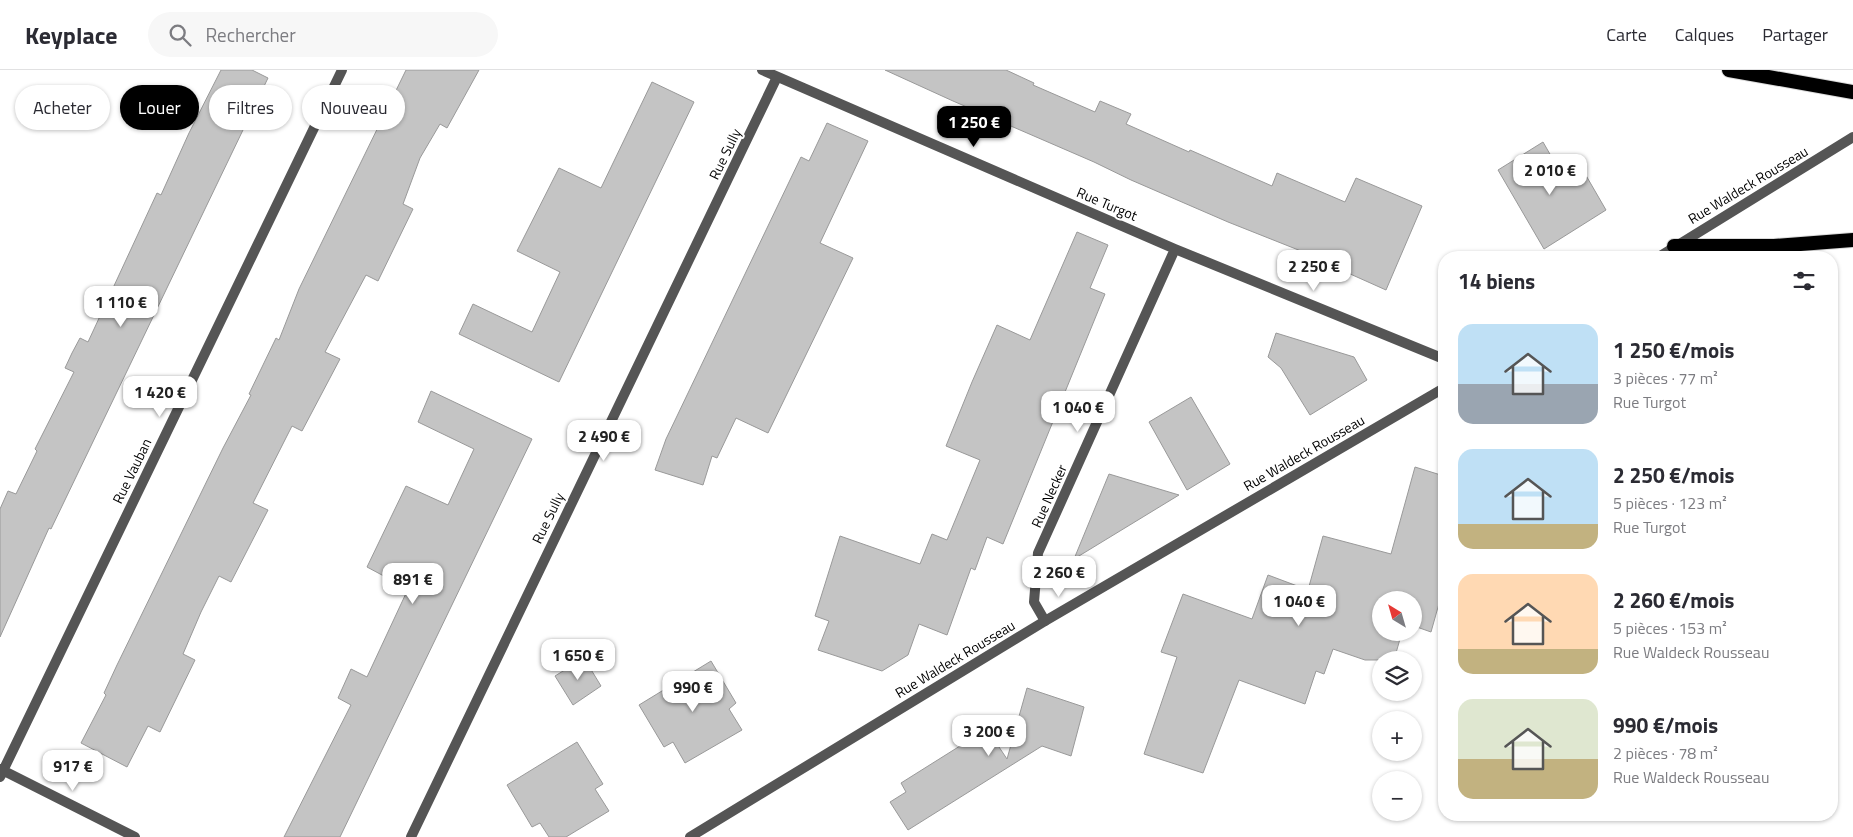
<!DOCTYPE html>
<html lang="fr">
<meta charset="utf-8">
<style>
:root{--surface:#fff;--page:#f7f7f7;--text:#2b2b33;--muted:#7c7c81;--line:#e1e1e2;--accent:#000}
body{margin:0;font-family:"Titillium Web",sans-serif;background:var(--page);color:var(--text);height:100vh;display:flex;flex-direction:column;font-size:19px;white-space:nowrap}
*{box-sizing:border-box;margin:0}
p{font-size:16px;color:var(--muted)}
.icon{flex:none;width:28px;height:28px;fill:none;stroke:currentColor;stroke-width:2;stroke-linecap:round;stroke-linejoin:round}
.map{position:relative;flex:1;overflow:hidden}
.details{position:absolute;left:1438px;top:181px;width:400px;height:570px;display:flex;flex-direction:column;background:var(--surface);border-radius:20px;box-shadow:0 1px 4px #0004}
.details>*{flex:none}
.top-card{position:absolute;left:15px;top:15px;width:475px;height:45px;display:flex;gap:10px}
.needle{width:32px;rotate:323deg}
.fabs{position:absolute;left:1372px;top:521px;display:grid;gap:10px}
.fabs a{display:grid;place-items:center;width:50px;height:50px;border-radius:50%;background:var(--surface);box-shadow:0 1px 4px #0004;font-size:25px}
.price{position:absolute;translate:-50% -42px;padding:0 11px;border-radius:10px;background:#fff;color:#222;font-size:16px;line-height:32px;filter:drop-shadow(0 1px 2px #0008)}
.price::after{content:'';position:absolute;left:50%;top:30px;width:15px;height:11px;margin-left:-8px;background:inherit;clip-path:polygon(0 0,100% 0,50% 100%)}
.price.active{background:var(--accent);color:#fff}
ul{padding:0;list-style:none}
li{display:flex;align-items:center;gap:15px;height:125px;padding:0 20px}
li span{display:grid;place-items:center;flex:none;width:140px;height:100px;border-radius:15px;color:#555}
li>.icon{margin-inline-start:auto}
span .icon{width:60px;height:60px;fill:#fffc;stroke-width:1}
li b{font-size:21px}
h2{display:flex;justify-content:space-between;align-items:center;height:60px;padding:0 20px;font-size:21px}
.pill{padding:0 18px;border-radius:22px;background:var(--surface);box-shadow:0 1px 4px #0004;font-size:18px;line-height:45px}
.pill.active{background:var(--accent);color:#fff}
header{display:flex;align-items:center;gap:30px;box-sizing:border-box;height:70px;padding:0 25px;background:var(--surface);border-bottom:1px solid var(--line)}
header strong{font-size:24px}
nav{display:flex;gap:28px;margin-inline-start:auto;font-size:18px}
.search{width:350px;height:45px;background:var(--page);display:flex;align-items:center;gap:12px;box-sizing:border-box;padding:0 18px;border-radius:28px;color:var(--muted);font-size:19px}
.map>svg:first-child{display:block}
.building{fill:#c4c4c4;stroke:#999}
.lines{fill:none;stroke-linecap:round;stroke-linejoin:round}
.trunk-casing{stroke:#dbdbdb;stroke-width:16}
.minor{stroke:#555;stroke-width:10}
.tertiary{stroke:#555;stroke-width:10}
.trunk{stroke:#000;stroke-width:14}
.labels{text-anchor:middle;stroke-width:4;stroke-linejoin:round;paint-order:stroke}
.street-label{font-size:14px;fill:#000;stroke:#fff}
</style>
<header>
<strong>Keyplace</strong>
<div class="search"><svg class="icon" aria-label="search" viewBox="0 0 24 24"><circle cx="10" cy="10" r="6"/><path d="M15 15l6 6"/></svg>Rechercher</div>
<nav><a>Carte</a><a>Calques</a><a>Partager</a></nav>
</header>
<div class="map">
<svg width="1853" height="767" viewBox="0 0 1853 767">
<rect width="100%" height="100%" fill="#fff"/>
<path class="building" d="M221 0H252L268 8 51 459 49 458 0 567V439L8 421 16 424 37 381 35 379 74 302 65 298 72 283 80 268 88 272 157 123 161 125 189 63Z
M406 0H479L447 58 440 54 420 88 403 134 413 139 378 211 366 205 325 282 340 289 302 361 292 356 253 433 268 440 231 512 219 506 201 542 183 584 195 590 160 662 148 656 127 697 81 673 106 625 104 623 117 595 223 378 251 325 249 324 276 268 279 270 299 219Z
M885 0H1006L1034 13 1033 15 1095 42 1100 31 1131 44 1126 54 1189 82 1190 80 1272 116 1277 103 1345 132 1356 108 1422 136 1386 220 1301 182V181L1228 152 1131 110 1094 92 953 31Z
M652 12 694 32 559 312 459 264 473 234 532 262 560 202 517 181 559 98 601 118Z
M827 53 868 71 820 173 853 188 768 363 736 348 717 388 712 386 703 415 655 400 666 369 801 87 809 91Z
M1543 72 1566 112 1584 102 1606 140 1544 179 1498 100Z
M1077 162 1108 175 1090 218 1105 224 1003 474 987 467 975 500 971 498 947 565 919 554 908 585 882 601 818 580 829 551 815 546 840 466 920 494 932 464 947 470 980 390 946 376 972 312 997 255 1030 270Z
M1276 263 1354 287 1367 310 1310 345 1281 298 1268 287Z
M431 321 532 369 340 767H284L351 635 338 628 351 599 367 607 408 519 367 497 406 416 448 435 474 379 418 352Z
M1191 327 1230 394 1187 420 1149 352Z
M1415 397 1444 406V530H1440L1431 562 1414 556V530H1381V562H1402L1394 590H1365L1333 579 1324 604 1316 601 1305 634 1239 610 1203 703 1144 684 1177 587 1161 582 1183 524 1252 549 1268 505 1308 520 1323 466 1391 484Z
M1109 404 1179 425 1074 489Z
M584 588 601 616 573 635 555 606Z
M711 591 736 633 729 639 742 660 685 693 673 672 664 677 639 635Z
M1027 618 1084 637 1071 686 1042 676 908 760 890 732 906 722 901 713 987 659 1007 689Z
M577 672 603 714 595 719 609 741 566 767H549L540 753 532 757 507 715Z"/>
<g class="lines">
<g class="trunk-casing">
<path id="trunk" d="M1729 0 1853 22
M1674 176H1774L1853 170"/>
</g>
<path class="minor" d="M762 0 1175 179 1444 289
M1045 551 1034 532 1038 483 1175 179
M0 699 135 767
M0 707 342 0
M411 767 777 7"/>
<path class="tertiary" d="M1657 188 1853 67
M690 767 1045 551 1444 318"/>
<use href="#trunk" class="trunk"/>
</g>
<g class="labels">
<g class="street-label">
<text transform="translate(725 84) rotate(-64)" y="5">Rue Sully</text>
<text transform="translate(1748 115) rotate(-31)" y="5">Rue Waldeck Rousseau</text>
<text transform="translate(1107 134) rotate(23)" y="5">Rue Turgot</text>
<text transform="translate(1304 383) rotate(-30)" y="5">Rue Waldeck Rousseau</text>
<text transform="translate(132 401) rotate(-64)" y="5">Rue Vauban</text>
<text transform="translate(1049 426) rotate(-66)" y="5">Rue Necker</text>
<text transform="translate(548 448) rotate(-64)" y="5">Rue Sully</text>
<text transform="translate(955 589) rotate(-31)" y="5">Rue Waldeck Rousseau</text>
</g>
</g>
</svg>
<div class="fabs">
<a><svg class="needle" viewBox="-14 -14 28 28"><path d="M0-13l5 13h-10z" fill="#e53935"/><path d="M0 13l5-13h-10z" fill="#7c7c81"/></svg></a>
<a><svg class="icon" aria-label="layers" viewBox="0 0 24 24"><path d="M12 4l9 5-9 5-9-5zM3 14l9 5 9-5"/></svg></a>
<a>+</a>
<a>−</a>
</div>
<b class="price active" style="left:974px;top:78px">1 250 €</b>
<b class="price" style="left:1550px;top:126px">2 010 €</b>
<b class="price" style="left:1314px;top:222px">2 250 €</b>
<b class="price" style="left:121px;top:258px">1 110 €</b>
<b class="price" style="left:160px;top:348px">1 420 €</b>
<b class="price" style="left:1078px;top:363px">1 040 €</b>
<b class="price" style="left:604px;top:392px">2 490 €</b>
<b class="price" style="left:1059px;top:528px">2 260 €</b>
<b class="price" style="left:413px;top:535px">891 €</b>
<b class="price" style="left:1299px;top:557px">1 040 €</b>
<b class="price" style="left:578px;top:611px">1 650 €</b>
<b class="price" style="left:693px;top:643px">990 €</b>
<b class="price" style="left:989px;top:687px">3 200 €</b>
<b class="price" style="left:73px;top:722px">917 €</b>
<div class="top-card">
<a class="pill">Acheter</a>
<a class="pill active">Louer</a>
<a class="pill">Filtres</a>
<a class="pill">Nouveau</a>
</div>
<section class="details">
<h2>14 biens<svg class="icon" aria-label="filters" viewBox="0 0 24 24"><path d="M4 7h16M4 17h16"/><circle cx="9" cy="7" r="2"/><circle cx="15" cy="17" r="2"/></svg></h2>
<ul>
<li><span style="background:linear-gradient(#bfe0f5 60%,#9aa5b1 0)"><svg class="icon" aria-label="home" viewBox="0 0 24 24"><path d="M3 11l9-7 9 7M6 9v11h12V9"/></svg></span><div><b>1 250 €/mois</b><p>3 pièces · 77 m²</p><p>Rue Turgot</p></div></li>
<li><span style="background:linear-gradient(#bfe0f5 75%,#c2b280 0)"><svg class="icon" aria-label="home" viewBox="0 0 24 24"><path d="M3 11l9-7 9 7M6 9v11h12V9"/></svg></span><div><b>2 250 €/mois</b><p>5 pièces · 123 m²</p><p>Rue Turgot</p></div></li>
<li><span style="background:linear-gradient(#ffd9b3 75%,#c2b280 0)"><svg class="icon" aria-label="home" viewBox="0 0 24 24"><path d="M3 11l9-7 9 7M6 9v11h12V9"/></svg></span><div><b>2 260 €/mois</b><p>5 pièces · 153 m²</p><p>Rue Waldeck Rousseau</p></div></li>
<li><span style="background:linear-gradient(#dfe7d0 60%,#c2b280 0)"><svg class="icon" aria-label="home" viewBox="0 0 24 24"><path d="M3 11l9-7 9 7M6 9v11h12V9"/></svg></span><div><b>990 €/mois</b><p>2 pièces · 78 m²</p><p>Rue Waldeck Rousseau</p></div></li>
</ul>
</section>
</div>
